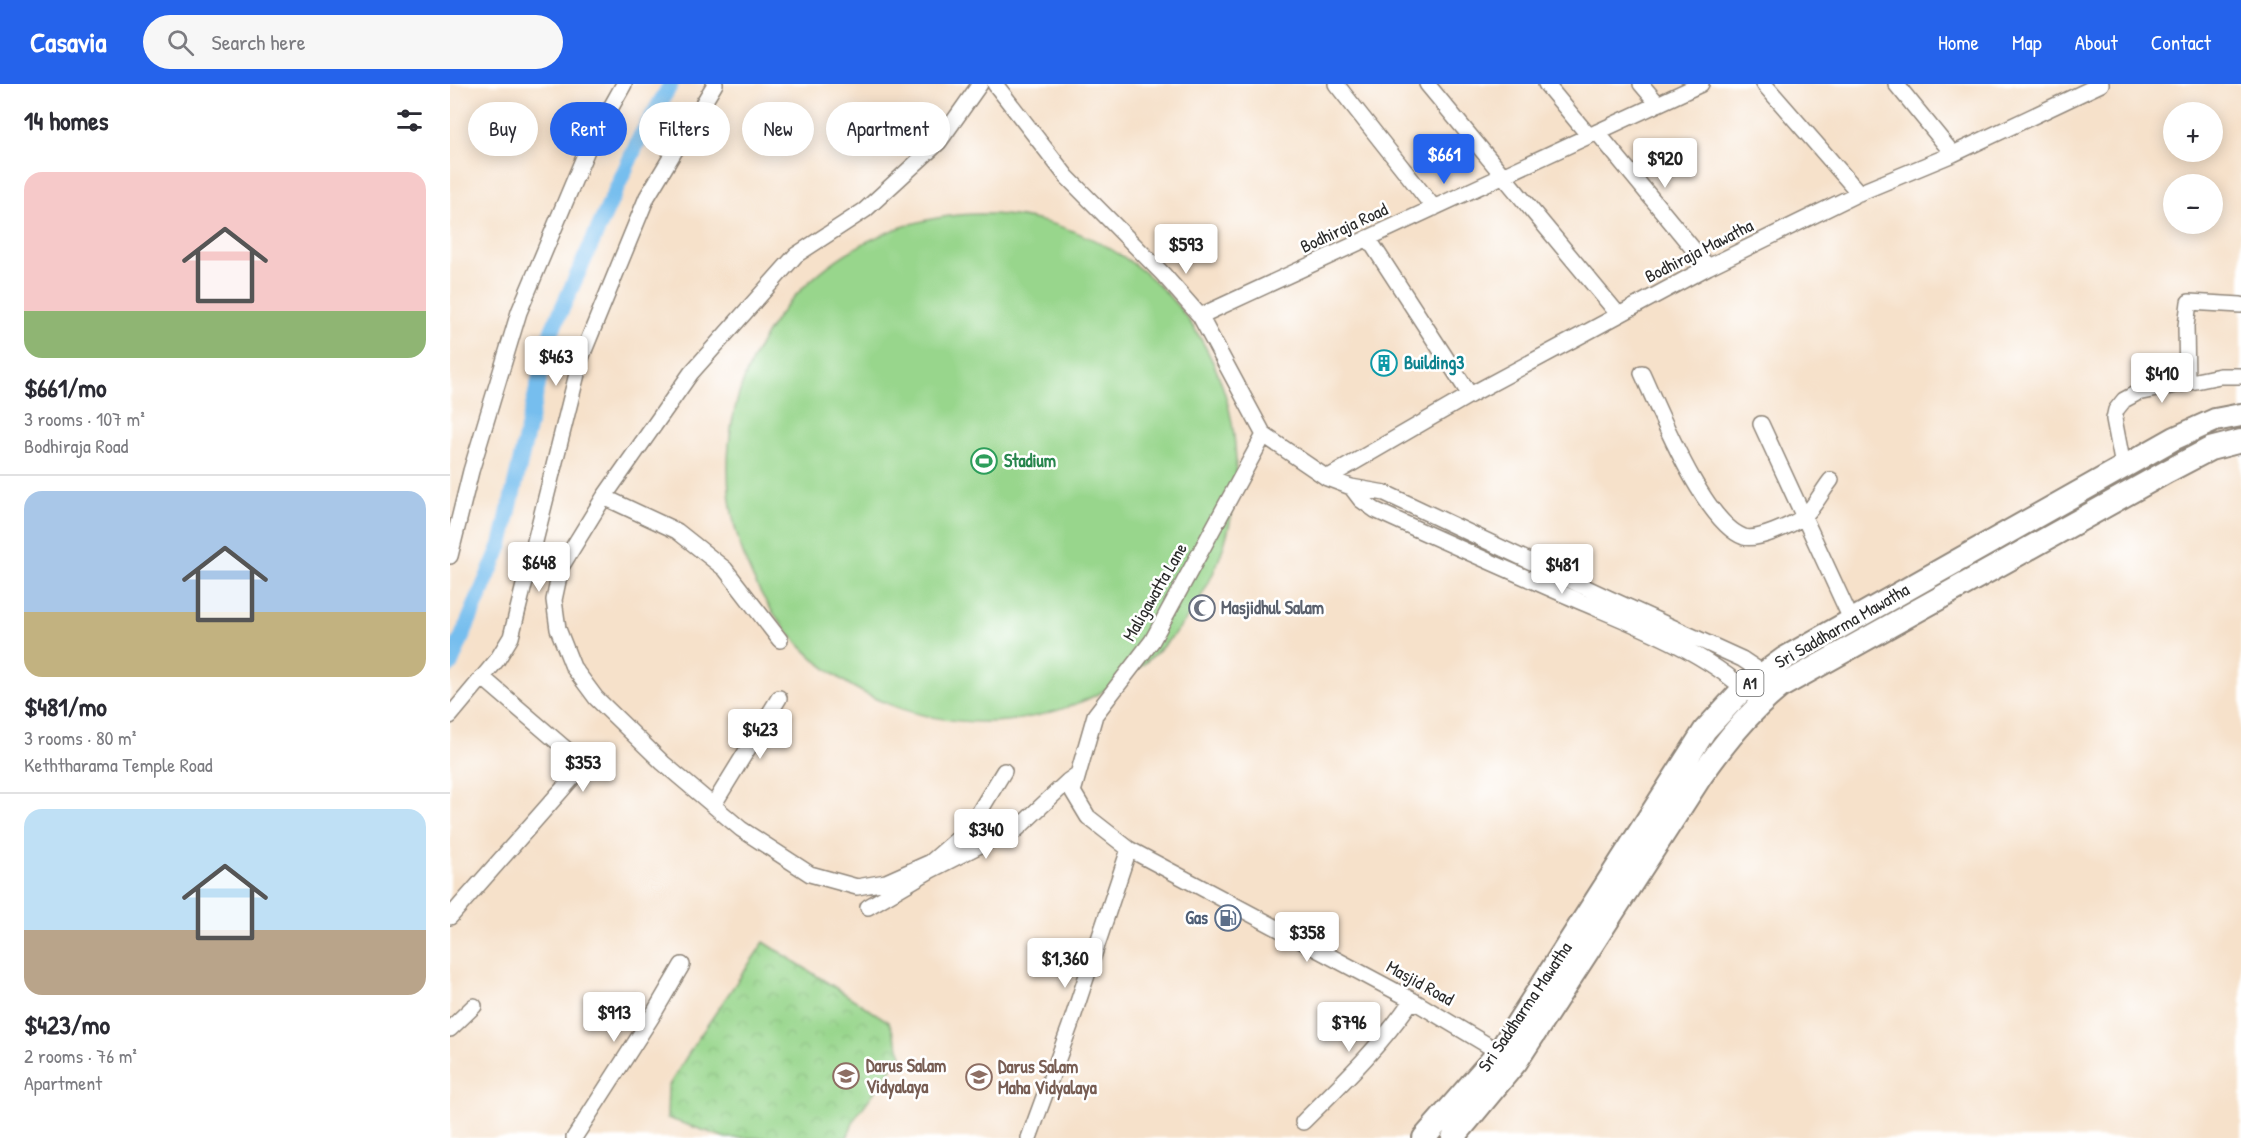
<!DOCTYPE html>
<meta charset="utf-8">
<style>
:root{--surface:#fff;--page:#f7f7f7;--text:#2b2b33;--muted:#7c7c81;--line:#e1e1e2;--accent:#2563eb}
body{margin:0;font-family:"Patrick Hand",sans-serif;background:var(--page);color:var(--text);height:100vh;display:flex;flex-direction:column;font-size:22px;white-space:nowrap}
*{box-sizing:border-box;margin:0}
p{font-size:20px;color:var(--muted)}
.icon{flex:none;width:33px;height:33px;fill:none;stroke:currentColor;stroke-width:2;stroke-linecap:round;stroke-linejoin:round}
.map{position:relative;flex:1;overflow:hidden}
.drawer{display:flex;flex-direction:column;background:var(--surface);width:450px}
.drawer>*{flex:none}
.top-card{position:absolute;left:18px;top:18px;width:570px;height:54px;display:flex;gap:12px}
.fabs{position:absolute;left:1713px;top:18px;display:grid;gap:12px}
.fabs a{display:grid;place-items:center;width:60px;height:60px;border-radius:50%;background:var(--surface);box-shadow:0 3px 15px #0003;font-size:30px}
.price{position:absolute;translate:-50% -51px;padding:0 14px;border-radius:6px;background:#fff;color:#222;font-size:20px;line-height:39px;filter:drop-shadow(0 2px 3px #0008)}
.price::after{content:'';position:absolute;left:50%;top:36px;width:18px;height:14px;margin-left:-9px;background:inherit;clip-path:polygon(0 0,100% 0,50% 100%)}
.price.selected{background:var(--accent);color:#fff}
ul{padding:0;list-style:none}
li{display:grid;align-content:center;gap:12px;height:318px;padding:0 24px}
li+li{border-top:2px solid var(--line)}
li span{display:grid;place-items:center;height:186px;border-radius:18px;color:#555}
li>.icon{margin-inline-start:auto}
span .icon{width:108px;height:108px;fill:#fffc;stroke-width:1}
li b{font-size:26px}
h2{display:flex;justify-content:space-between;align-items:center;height:72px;padding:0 24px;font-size:26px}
.tag{padding:0 21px;border-radius:27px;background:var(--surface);box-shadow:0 3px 15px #0003;font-size:21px;line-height:54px}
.tag.selected{background:var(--accent);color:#fff}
header{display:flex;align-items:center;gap:36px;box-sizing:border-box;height:84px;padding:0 30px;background:var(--accent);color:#fff}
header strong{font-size:28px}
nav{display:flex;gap:33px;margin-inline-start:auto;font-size:21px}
.search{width:420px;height:54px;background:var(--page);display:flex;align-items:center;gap:15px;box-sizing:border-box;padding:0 21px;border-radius:33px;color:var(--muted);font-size:22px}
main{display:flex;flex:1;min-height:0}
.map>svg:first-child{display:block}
.green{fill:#98d68c;stroke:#62805c;stroke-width:1.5}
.park{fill:url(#park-crowns);stroke:#62805c;stroke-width:1.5}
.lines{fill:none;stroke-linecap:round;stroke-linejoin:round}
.canal{stroke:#76beee;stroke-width:16}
.minor-casing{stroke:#90867a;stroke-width:18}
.highway-casing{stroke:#90867a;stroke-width:26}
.minor{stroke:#fff;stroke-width:15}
.highway{stroke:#fff;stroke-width:22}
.labels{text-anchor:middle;stroke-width:5;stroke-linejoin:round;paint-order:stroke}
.shield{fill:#fff;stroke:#6b6b6b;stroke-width:1.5}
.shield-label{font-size:16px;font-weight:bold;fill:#2b2b2b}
.street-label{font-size:18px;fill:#2b2b2b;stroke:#fff}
.culture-label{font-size:18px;font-weight:bold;fill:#0d838f;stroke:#fff;text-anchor:start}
.leisure-label{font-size:18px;font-weight:bold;fill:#27864d;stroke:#fff;text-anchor:start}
.worship-label{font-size:18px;font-weight:bold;fill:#5b616d;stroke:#fff;text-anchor:start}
.service-label{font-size:18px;font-weight:bold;fill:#4e5e75;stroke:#fff;text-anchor:end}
.education-label{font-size:18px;font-weight:bold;fill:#785e54;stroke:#fff;text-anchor:start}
</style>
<header>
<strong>Casavia</strong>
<div class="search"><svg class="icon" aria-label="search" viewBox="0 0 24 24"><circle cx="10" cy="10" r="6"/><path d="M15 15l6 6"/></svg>Search here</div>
<nav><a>Home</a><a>Map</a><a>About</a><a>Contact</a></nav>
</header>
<main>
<section class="drawer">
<h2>14 homes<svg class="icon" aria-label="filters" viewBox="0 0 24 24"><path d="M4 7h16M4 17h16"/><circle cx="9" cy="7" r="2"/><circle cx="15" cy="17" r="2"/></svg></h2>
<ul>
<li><span style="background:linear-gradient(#f6c9c9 75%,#8fb573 0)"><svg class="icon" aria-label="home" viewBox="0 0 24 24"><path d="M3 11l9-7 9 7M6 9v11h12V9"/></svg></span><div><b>$661/mo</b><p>3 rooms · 107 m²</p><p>Bodhiraja Road</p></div></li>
<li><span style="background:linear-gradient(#a9c7e8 65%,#c2b280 0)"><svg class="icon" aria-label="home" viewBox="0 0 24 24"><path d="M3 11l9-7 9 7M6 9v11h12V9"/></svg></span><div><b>$481/mo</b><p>3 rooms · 80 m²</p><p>Keththarama Temple Road</p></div></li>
<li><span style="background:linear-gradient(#bfe0f5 65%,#b9a48a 0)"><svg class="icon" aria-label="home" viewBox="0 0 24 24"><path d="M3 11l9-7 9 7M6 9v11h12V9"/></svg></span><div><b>$423/mo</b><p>2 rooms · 76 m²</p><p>Apartment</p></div></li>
</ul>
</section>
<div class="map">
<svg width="1791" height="1054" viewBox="0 0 1791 1054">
<defs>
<pattern id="park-crowns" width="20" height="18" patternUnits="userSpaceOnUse" patternTransform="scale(1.5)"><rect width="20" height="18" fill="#98d68c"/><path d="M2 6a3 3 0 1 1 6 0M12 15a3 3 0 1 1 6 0" fill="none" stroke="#83b879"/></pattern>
</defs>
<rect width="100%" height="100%" fill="#fff"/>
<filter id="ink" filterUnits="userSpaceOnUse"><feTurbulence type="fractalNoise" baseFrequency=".0167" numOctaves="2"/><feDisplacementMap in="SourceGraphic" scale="12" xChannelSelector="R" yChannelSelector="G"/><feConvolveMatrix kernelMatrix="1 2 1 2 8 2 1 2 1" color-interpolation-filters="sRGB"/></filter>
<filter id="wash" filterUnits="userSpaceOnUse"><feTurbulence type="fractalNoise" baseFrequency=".008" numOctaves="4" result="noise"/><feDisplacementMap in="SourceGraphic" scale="24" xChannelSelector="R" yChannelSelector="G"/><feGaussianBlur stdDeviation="1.35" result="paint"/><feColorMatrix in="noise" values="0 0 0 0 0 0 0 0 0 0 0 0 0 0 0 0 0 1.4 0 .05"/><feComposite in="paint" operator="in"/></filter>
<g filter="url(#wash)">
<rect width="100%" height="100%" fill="#f6e1ca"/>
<path class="green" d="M278 384a254 254 0 1 1 508 0a254 254 0 1 1-508 0Z"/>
<path class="park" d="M314 858 439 938 452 971 405 1034 397 1054H276L217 1034 218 1003 245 959Z"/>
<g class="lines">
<path class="canal" d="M0 581 51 461 99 253 190 53 221 0"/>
</g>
</g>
<g filter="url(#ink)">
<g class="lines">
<g class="minor-casing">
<path id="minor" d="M530 0 489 58 415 126 346 171 241 289 154 413 111 483 104 516 108 545 123 583 146 614 213 679 291 745 360 790 407 803 436 798 481 778 519 745 554 687
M545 0 617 93 713 190 750 232 814 351 877 394 901 403 935 409 1158 514 1292 575 1319 593
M886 0 984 124
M977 0 1168 230
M1096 0 1139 52
M1191 0 1208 20
M1314 0 1409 109
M1446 0 1503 70
M1147 48 1258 183
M918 154 1020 311
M750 232 1251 0
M1192 289C1210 328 1254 439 1294 453 1307 457 1342 441 1353 433 1364 424 1372 407 1381 396
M1737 299 1736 242 1739 218 1791 221
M1311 340 1401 535
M814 351 702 557 645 631 623 708 638 733 679 765 962 916 1049 968
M1673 382 1664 335 1666 326 1674 316 1687 309 1770 292H1791
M877 394 1020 311 1258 183 1409 109 1503 70 1651 0
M901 403 911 416 925 426C992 457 1061 487 1129 517 1188 542 1252 566 1300 610
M154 413 227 447 275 485 330 556
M0 472 21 387 69 228 137 66 174 0
M0 632 47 576 61 553 131 274 197 113 265 0
M264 720 329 614
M418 823 481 786 540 756 565 747 618 697 628 690
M0 833 132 683 131 678 32 593
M0 945 24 922
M853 1038C893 998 930 963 962 916
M124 1054 201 934 232 881
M579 1054 620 942 679 765"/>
</g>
<g class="highway-casing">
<path id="highway" d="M974 1054 1049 968 1255 646 1294 604 1335 574 1725 354 1765 336 1791 331
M1003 1054 1066 978 1251 692C1275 658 1298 629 1330 603L1718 387 1760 365 1791 357"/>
</g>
<use href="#minor" class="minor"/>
<use href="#highway" class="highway"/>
</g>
</g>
<defs>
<g id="building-ring" transform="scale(1.35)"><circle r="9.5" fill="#fff" stroke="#0f9aa8" stroke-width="1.5"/><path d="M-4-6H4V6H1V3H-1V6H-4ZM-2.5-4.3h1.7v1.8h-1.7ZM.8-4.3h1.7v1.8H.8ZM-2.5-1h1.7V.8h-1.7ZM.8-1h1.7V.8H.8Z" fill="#0f9aa8"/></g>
<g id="stadium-ring" transform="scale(1.35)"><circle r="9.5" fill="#fff" stroke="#2e9e5b" stroke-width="1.5"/><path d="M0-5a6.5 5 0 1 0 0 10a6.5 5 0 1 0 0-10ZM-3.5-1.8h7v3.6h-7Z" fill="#2e9e5b"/></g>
<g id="mosque-ring" transform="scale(1.35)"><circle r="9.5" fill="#fff" stroke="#6b7280" stroke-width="1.5"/><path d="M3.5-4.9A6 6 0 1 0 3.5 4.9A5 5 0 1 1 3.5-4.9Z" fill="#6b7280"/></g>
<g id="fuel-ring" transform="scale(1.35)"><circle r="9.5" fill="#fff" stroke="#5c6f8a" stroke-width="1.5"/><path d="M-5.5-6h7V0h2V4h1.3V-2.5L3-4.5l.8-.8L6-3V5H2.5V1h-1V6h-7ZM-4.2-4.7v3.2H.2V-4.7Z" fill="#5c6f8a"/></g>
<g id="school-ring" transform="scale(1.35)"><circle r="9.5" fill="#fff" stroke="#8d6e63" stroke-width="1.5"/><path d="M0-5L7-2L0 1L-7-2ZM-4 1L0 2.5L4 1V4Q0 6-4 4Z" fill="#8d6e63"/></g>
</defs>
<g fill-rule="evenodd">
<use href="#building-ring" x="934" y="279"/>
<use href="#stadium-ring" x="534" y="377"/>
<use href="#mosque-ring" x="752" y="524"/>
<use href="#fuel-ring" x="778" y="834"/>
<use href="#school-ring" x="396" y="992"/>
<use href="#school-ring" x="529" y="993"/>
</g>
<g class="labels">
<rect class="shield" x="1286.5" y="586" width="27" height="26" rx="4.5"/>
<g class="shield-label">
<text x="1300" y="605">A1</text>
</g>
<g class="street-label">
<text transform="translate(894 144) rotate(-25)" y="6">Bodhiraja Road</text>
<text transform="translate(1249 167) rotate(-27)" y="6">Bodhiraja Mawatha</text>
<text transform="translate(705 508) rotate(-60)" y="6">Maligawatta Lane</text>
<text transform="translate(1392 542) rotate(-30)" y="6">Sri Saddharma Mawatha</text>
<text transform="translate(970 899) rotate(29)" y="6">Masjid Road</text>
<text transform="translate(1075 923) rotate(-56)" y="6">Sri Saddharma Mawatha</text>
</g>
<g class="culture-label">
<text x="954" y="285">Building3</text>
</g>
<g class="leisure-label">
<text x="554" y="383">Stadium</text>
</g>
<g class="worship-label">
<text x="771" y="530">Masjidhul Salam</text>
</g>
<g class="service-label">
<text x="758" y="840">Gas</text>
</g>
<g class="education-label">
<text x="416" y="988">Darus Salam<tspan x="416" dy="21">Vidyalaya</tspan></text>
<text x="548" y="989">Darus Salam<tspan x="548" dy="21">Maha Vidyalaya</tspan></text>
</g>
</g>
</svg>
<div class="fabs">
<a>+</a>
<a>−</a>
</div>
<b class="price selected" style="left:994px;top:101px">$661</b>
<b class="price" style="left:1215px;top:105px">$920</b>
<b class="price" style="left:736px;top:191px">$593</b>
<b class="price" style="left:106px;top:303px">$463</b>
<b class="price" style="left:1712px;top:320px">$410</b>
<b class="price" style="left:89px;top:509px">$648</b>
<b class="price" style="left:1112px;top:511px">$481</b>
<b class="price" style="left:310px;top:676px">$423</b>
<b class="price" style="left:133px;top:709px">$353</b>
<b class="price" style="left:536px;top:776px">$340</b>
<b class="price" style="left:857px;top:879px">$358</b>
<b class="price" style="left:615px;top:905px">$1,360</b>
<b class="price" style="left:164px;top:959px">$913</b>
<b class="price" style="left:899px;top:969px">$796</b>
<div class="top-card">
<a class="tag">Buy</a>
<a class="tag selected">Rent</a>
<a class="tag">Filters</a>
<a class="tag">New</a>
<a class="tag">Apartment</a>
</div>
</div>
</main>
